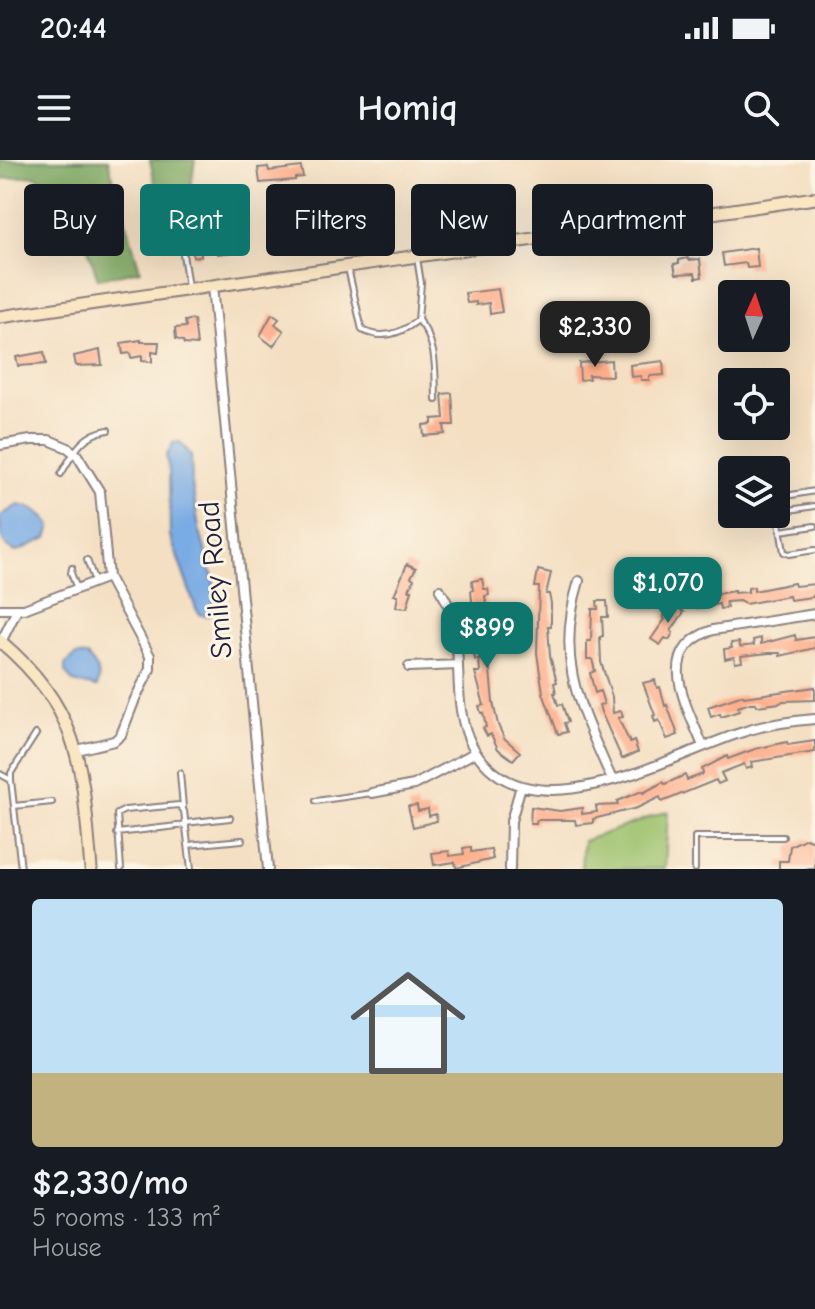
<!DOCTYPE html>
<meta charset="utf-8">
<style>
:root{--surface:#171b24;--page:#20242c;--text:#f1f3f6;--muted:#9ea1a6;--line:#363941;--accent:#0f766e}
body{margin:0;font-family:"Comic Neue",sans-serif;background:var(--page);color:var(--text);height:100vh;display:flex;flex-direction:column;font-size:30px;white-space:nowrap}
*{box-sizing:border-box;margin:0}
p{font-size:26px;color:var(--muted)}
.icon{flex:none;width:44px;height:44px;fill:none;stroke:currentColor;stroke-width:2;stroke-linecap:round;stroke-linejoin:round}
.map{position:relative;height:709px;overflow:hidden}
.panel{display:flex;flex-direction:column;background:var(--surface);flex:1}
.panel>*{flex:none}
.guide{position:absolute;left:24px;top:24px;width:768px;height:72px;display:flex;gap:16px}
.needle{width:52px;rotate:3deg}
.controls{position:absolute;left:718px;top:120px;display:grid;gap:16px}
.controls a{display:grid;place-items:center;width:72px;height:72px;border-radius:8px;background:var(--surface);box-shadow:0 8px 32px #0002;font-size:40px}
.price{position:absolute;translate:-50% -68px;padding:0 18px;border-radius:16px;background:var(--accent);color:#fff;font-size:26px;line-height:52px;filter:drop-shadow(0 2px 4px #0008)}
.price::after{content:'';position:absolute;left:50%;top:48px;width:24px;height:18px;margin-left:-12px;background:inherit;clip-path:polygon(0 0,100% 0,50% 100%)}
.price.current{background:#222;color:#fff}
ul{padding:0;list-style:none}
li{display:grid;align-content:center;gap:16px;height:424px;padding:0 32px}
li+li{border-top:2px solid var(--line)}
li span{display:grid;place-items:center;height:248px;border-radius:8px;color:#555}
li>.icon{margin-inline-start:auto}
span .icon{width:144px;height:144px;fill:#fffc;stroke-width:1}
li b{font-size:34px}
.chip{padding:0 28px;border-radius:8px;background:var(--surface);box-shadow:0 8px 32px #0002;font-size:28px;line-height:72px}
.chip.current{background:var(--accent);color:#fff}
.status{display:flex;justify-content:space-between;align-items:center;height:56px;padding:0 40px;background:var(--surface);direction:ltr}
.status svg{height:22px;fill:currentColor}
header{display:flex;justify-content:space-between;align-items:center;height:104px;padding:0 32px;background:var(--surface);font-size:36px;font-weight:800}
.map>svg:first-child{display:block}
.green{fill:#9cc16c;stroke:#5f7254;stroke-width:2}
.forest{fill:#7da760;stroke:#50644e;stroke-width:2}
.water{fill:#79abe4;stroke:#4e6690;stroke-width:2}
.building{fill:#fead8a}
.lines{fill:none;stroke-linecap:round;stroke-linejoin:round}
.service-casing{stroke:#8b807e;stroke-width:8}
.minor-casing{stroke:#8b807e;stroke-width:12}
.secondary-casing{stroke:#8b807e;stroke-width:15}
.service{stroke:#fff;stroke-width:4}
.minor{stroke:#fff;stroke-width:8}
.secondary{stroke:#fbe6c4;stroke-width:11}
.labels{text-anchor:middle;stroke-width:6;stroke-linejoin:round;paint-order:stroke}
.street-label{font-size:30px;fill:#22223b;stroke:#fcf5e5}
</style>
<div class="status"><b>20:44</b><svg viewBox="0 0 49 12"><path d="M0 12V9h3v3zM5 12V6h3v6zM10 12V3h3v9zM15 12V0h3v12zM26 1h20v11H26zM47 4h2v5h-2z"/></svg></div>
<header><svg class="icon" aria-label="menu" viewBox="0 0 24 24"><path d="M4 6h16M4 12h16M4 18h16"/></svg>Homiq<svg class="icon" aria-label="search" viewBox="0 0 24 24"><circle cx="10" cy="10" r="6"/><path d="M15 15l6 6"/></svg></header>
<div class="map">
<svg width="815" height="709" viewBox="0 0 815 709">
<rect width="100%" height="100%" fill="#fcf5e5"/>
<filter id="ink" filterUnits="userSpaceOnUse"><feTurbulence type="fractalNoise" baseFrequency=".0125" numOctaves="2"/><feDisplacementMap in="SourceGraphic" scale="16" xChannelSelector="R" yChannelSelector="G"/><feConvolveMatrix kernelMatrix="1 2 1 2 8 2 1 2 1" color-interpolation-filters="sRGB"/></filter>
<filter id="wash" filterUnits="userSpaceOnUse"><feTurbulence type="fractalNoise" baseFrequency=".006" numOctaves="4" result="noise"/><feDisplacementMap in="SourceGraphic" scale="32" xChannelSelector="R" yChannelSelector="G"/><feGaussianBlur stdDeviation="1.8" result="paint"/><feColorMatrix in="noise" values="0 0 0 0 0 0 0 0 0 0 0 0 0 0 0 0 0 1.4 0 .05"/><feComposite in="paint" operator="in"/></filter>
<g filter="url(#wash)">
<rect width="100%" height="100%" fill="#f4dfc2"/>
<path class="green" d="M668 651 665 709H581L583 681Z"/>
<path class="forest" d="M0 0H108L140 110 98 119 68 30 34 16 0 19Z
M150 0H195L189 40 159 43Z"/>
<path class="water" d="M180 282 191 295 192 324 199 368 214 421V445L209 456 201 455 196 449 170 376 169 311 166 296 173 283Z
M18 345C32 347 44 353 51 366L47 378 16 392C0 384 0 377 0 356Z
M76 495 87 496C96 506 102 514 97 527L73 522 65 512V505Z"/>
<g id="blocks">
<path class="building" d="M268 7 269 11 301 7 303 17 295 18V20L260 23 258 8Z
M191 41 193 54 209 51 214 74 228 72V57L236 56 241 79 233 80 235 92 218 94 217 89 201 92V96L193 97 189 72H185L181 42Z
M756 88 758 107 747 108 746 103 724 106 722 93Z
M688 98 689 100 700 99 702 117 696 118 695 113 676 114 674 104 679 103V100Z
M498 129 502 152 490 154 489 143 476 145V142L467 143 465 133Z
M272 154 279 159 275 164 284 171 273 186 260 176Z
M194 160 197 185 184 184 183 181 176 179 175 168 186 167 185 161Z
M141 180V182H159L158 193 152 192V202L142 201V196L131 198 130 193 123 194 121 183Z
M100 190 102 205 76 206 74 196Z
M44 192 46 204 18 206 16 197Z
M611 200 612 216 588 215 589 219 580 220 579 203Z
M663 201 664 215 649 216V220H641V216L631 217 630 205Z
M452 233 454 265H444L445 274 424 276 423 265 432 264V259L444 258 442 234Z
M407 404 416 408 411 417 414 419 409 430H412L407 448 396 447 398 435H394Z
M538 410 551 413 546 434H549L551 443V466H548L550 496 557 522 554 523 556 533H554L558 545 562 544 568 562 564 563 567 572 558 574 543 533 537 493 539 427H535Z
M482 419 484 429H488L489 435 485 436 487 452 492 451V458L485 459 493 542 498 565 504 578 520 592 513 600 498 589 491 574 487 576 483 568 486 567 483 553H481L479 546 484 545 475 512H480L479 500H475L474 493 479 492V482L477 470H475L471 431 473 430 472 421Z
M794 423 795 426 815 424V434L812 437 790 440 789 436 745 444 739 441 726 442 727 448 720 449 719 444 697 448 694 438 734 431V433L748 432V428L754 427V431Z
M597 441H607L608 457H602L603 476 600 477 601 502 612 537 613 553 621 551 623 557 618 558 630 583 634 581 638 592 622 599 601 552 599 545 604 544 600 531 595 533 590 513 595 511 592 499H587V481H591L592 449H598Z
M675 444 684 452 671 471 673 473 669 480 665 478 660 485 651 479 665 459 663 457Z
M795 475 796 480 815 477V488L780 496V493H769L741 496 742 502 735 503 734 497 725 499 724 489 732 488 731 483 739 482 740 487 754 485 753 480 761 478V484Z
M655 520 657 528 660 527 665 546 667 545 678 575 667 579 659 560 655 562 653 556 655 555 643 523Z
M815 527V540L783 541 780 543 757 546 756 543H750L738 547 739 551 721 557 720 554 711 557 708 547 743 535 744 537Z
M815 581V592L751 602 752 607 746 609 744 604 721 613 725 621 718 624 716 620 662 642 660 637 637 648 593 659V663L576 665 575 660H537L536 664H530L531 647 560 651 582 648V654L597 652 596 646 618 645 617 641 642 631 643 633 663 622 665 624 685 615 687 620 703 614 702 609 727 596 728 599 755 589 787 582 788 585Z
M417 645 418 651 428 649 429 656 436 654 437 661 413 667 408 646Z
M806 678 815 682V709H779V701H788L790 686Z
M471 687V692L491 689 493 699 456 708 455 702 434 705 432 693 449 691 450 696 464 694 463 688Z"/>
</g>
</g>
<g filter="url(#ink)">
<use href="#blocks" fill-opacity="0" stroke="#8b807e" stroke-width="2"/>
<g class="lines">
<g class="service-casing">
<path id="service" d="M176 48 188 127
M417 98 421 123 418 160C438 182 435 212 436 240
M348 108 362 170C382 180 401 174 418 160
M61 314C74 292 82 274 108 270
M776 341 780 337 815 331
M776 344 784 392 789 394 815 390
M777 352 815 346
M780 371 815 366
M87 400 95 422
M72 408 71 413 77 429
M180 613 183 647
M0 614 11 620 21 709
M11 620V613L36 574
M316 641 372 633
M14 646 52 642
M185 663 230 658
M117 673 186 665
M188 685 242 680
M121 709 117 654 125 650 179 645 184 651 191 709
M695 709V677H783"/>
</g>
<g class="minor-casing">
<path id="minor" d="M212 126 268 709
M0 285 31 280H49L68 288 77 295 100 332 108 417 150 496V509L135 539 121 575 114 581 77 590
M579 421C554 502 581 548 612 620
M440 430C472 477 445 540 474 589 529 680 672 594 743 572 766 564 791 561 815 559
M0 449H24L108 417
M1 482 17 450
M409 507 458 505
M703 586C687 546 653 490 713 470L815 454
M372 633 414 625 476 592
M510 709 511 661 521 626"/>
</g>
<g class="secondary-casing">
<path id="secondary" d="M0 157 815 38
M0 481C83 552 82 608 91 709"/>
</g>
<use href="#service" class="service"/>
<use href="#minor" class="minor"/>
<use href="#secondary" class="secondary"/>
</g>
</g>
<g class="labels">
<g class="street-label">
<text transform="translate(215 420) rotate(-95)" y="10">Smiley Road</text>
</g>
</g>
</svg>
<div class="controls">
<a><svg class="needle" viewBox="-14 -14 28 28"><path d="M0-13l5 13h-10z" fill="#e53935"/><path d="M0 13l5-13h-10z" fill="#9ea1a6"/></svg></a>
<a><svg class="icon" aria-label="locate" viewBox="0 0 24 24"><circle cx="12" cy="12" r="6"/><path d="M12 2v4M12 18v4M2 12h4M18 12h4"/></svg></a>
<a><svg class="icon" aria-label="layers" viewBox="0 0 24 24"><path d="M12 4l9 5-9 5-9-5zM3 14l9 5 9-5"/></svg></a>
</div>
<b class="price current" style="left:595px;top:209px">$2,330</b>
<b class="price" style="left:668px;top:465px">$1,070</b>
<b class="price" style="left:487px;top:510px">$899</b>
<div class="guide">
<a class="chip">Buy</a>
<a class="chip current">Rent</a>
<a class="chip">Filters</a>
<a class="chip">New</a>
<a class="chip">Apartment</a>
</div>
</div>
<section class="panel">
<ul>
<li><span style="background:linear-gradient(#bfe0f5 70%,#c2b280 0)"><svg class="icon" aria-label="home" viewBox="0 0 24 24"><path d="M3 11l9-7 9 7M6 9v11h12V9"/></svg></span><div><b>$2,330/mo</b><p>5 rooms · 133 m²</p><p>House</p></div></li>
</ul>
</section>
